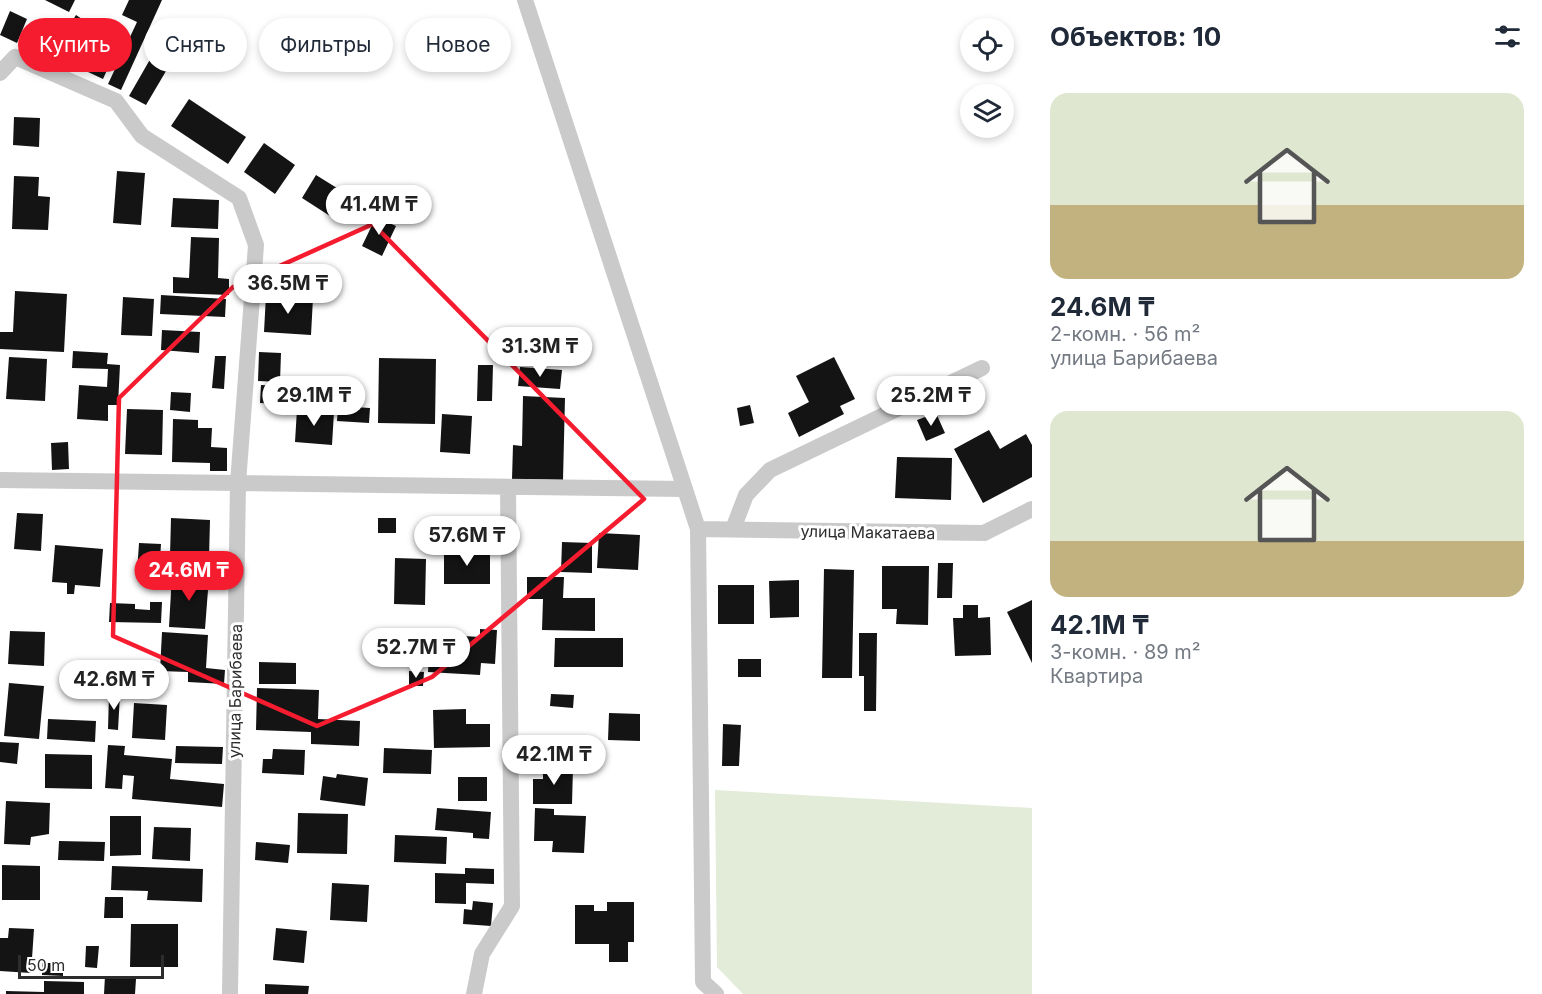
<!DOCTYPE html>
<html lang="ru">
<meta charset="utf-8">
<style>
:root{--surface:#fff;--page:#f2f2f3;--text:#1f2937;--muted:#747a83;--accent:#f61c2f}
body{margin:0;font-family:Inter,sans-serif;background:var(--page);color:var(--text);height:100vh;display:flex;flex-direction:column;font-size:22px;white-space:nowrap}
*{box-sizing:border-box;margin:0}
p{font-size:20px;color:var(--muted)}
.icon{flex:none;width:33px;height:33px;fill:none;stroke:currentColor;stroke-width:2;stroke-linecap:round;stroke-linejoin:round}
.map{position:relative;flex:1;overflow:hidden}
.side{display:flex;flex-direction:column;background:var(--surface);width:510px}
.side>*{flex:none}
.guide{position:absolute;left:18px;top:18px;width:570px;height:54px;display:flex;gap:12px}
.controls{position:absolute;left:960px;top:18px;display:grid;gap:12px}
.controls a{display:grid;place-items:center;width:54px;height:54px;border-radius:50%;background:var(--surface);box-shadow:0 3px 9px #0003;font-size:30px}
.scale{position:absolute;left:18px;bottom:15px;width:146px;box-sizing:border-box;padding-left:6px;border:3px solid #2d2d2d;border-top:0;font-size:16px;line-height:21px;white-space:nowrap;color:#2d2d2d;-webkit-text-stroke:4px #fff;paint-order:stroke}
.price{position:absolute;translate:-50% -51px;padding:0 14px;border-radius:21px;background:#fff;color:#222;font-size:20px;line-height:39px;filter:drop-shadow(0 2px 3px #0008)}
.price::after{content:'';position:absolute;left:50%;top:36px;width:18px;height:14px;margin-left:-9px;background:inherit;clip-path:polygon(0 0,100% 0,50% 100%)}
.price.active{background:var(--accent);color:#fff}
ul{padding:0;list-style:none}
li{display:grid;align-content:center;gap:12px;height:318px;padding:0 18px}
li span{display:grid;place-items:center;height:186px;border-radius:18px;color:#555}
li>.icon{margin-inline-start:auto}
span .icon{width:108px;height:108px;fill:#fffc;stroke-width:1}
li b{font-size:26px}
h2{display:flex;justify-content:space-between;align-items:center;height:72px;padding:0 18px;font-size:26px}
.chip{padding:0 21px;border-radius:27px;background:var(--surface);box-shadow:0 3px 9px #0003;font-size:21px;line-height:54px}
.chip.active{background:var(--accent);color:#fff}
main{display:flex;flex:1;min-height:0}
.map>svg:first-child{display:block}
.green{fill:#e3ecd8}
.building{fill:#141414}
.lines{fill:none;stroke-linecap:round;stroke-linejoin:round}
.minor{stroke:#cacaca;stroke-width:16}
.marked{fill:none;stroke:#f61c2f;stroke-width:4.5;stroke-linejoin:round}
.labels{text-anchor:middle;stroke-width:6;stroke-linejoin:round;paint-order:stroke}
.street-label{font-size:16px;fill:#2d2d2d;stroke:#fff}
</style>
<main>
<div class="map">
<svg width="1032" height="994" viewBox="0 0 1032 994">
<rect width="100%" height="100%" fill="#fff"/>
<path class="green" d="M715 790 1032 808V994H743L717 967Z"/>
<path class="building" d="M45 0H75L69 12Z
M129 0H162L121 90 108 84 137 22 122 15Z
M10 11 27 19 17 43 0 35Z
M76 15 100 31 84 56 60 41Z
M108 28 123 35 103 79 88 72Z
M152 56 169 66 146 105 129 96Z
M189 99 246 137 228 164 171 126Z
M14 117 40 118 39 147 13 145Z
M264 143 295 165 275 194 244 172Z
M117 171 145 173 141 225 113 223Z
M316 175 345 193 330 216 302 198Z
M14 176 39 177 38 196 50 197 48 230 12 229Z
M173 198 219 200 218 229 171 227Z
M376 217 396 226 382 256 362 246Z
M191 237 219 238 218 278 229 279V295L173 293V277L189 278Z
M15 291 67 294 64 352 0 349V332H13Z
M161 295 226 299 225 317 160 314Z
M266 295 313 298 311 335 264 332Z
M123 297 154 299 152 336 121 335Z
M162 330 200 332 199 353 161 350Z
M73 351 108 353 107 364 120 365 118 405H108V421L77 419 79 385 107 387 108 369 72 368Z
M259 352 281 353 280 382 258 381Z
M215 356H226L224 389 212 388Z
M9 357 47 359 45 401 6 399Z
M834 357 855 399 840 406 844 414 799 437 788 413 809 402 796 376Z
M379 358 436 359 435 424 378 423Z
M478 365H493L492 401H477Z
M520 367 562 370 560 389 518 386Z
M261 385 278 386 276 404 260 403Z
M171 392 191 393 190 412 170 410Z
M523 396 565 398 563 480 512 479 513 445 522 446Z
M750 405 754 423 740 426 737 408Z
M338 406 370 408 369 423 337 421Z
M127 409 163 410 162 455 125 454Z
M297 409 334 412 332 445 295 442Z
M936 413 945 433 926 441 917 420Z
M442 414 472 416 470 454 440 452Z
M173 419 198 420V428H212L211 447 227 448V471H210V463L172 462Z
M989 430 1000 449 1026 434 1032 445V477L983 503 954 449Z
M68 442 69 469 52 470 51 443Z
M897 457 952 458 951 500 895 498Z
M17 513 43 514 41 551 14 549Z
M171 518 210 520 209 558 170 556Z
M378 518H396V533H378Z
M599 533 640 535 638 570 597 568Z
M562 542 592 543V573L561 572Z
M139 543 161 544 159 575 137 573Z
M55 545 103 549 100 587 75 585 74 594H67V583L52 582Z
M490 549V584H444V550Z
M395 558 426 559 425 605 394 604Z
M938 563H953L952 598H937Z
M882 566H929L928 625 896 624 897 609H882Z
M824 569 854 570 852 678H822Z
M172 574 209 577 205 629 169 627Z
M527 577H564L563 598H595V631L542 630 543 599H527Z
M799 580V617L770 618 769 581Z
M718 585H754V624H718Z
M1032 600V663L1007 612Z
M150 602H162L161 623 109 622 110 603 135 604V609L150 610Z
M963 605H978V618L990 617 991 655 955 656 953 618H963Z
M480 629 497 630 495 664 481 663 480 675 428 672 430 634 480 637Z
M10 631 45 632 44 666 8 664Z
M162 632 208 635 206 668 225 670 224 684 188 682V672L160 671Z
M859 633H877L876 711H864V676H859Z
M555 638H623V667H554Z
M738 659H761V677H738Z
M259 662 296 663V684H259Z
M409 671 424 672 423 686H409Z
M9 683 44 686 39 739 4 736Z
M257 688 319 690 318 719 360 721 359 746 311 744V732L256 730Z
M109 694H120L118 730 108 729Z
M551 694 574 695 573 708 550 706Z
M134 703 167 705 165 740 132 738Z
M466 709V724H490V747L434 748 433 710Z
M609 713 640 714V741L608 740Z
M48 719 96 721 95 742 47 739Z
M723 724 741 725 739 766H722Z
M0 742 19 743 17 764 0 762Z
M108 745 125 746 124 755 172 759 170 779 224 784 222 807 132 799 134 776 123 775 122 789 105 788Z
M176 746 223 747 222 764 175 763Z
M384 748 432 750 431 774 383 773Z
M273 749 305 750 304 775 262 773 263 759H272Z
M45 754 92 755V789L45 788Z
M543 766 573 767 572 804H533V779H543Z
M337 774 368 778 365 806 320 800 323 776 336 778Z
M458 777H487V801H458Z
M6 801 50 803 49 834 31 837 30 845 4 844Z
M437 808 491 812 489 839 473 838V833L435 830Z
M535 808 554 809V815L586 816 584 853 552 852 553 841H534Z
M298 813 348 814 347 854 297 853Z
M110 816H141V855L110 856Z
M154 827 191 828 190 861 152 859Z
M395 835 447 837 446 864 394 862Z
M59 841 105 842 104 861 58 860Z
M256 842 290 845 288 863 255 860Z
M2 865 40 866V900H2Z
M112 866 203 869 202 902 147 900 148 891 111 890Z
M465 868 494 869V884L466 883V904L435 903V873L465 874Z
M332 883 369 885 367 922 330 920Z
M105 897H123V918H104Z
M473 901 493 903 491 926 463 924 464 909 472 910Z
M607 902H634V942H628V962H609V944H575V905H594V911H607Z
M131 924H178V967H130Z
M9 928 34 929 31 973 0 971V938H8Z
M276 928 307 931 304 963 273 960Z
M86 946H99L97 968 85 967Z
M42 963H63V976L42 975Z
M105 976 136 979 135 994H104Z
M44 981 84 982V994H6V991L44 992Z
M265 984 309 986 308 994H265Z"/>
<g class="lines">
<path class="minor" d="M525 0 698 529 703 982 716 994
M0 73 15 57 116 101 142 136 239 198 256 245 238 483 230 994
M0 480 683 489
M698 529 984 533 1032 509
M733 529 746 495 770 470 982 368
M474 994 482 954 512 906 508 487"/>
</g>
<path class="marked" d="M373 224 644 499 432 677 317 726 113 636 119 398 233 287Z"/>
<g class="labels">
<g class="street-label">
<text transform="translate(868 532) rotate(1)" y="6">улица Макатаева</text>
<text transform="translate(235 691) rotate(-89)" y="6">улица Барибаева</text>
</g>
</g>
</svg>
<div class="controls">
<a><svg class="icon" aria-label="locate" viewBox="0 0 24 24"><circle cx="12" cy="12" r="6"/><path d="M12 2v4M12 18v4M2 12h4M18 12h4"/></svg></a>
<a><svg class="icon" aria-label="layers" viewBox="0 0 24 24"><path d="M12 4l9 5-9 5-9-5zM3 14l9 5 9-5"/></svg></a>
</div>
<div class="scale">50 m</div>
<b class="price" style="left:379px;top:236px">41.4M ₸</b>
<b class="price" style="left:288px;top:315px">36.5M ₸</b>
<b class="price" style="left:540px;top:378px">31.3M ₸</b>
<b class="price" style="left:314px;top:427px">29.1M ₸</b>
<b class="price" style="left:931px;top:427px">25.2M ₸</b>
<b class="price" style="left:467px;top:567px">57.6M ₸</b>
<b class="price active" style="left:189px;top:602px">24.6M ₸</b>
<b class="price" style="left:416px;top:679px">52.7M ₸</b>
<b class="price" style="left:114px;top:711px">42.6M ₸</b>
<b class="price" style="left:554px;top:786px">42.1M ₸</b>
<div class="guide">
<a class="chip active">Купить</a>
<a class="chip">Снять</a>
<a class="chip">Фильтры</a>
<a class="chip">Новое</a>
</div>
</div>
<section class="side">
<h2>Объектов: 10<svg class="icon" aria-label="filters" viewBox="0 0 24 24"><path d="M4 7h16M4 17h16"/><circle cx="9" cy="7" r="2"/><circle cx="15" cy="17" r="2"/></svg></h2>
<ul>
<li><span style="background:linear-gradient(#dfe7d0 60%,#c2b280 0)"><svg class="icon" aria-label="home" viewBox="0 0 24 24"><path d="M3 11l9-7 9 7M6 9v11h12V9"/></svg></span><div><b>24.6M ₸</b><p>2-комн. · 56 m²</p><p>улица Барибаева</p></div></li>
<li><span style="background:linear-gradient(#dfe7d0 70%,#c2b280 0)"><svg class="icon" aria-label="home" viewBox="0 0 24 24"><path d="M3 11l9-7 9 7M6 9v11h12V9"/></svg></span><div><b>42.1M ₸</b><p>3-комн. · 89 m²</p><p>Квартира</p></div></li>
</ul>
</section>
</main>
